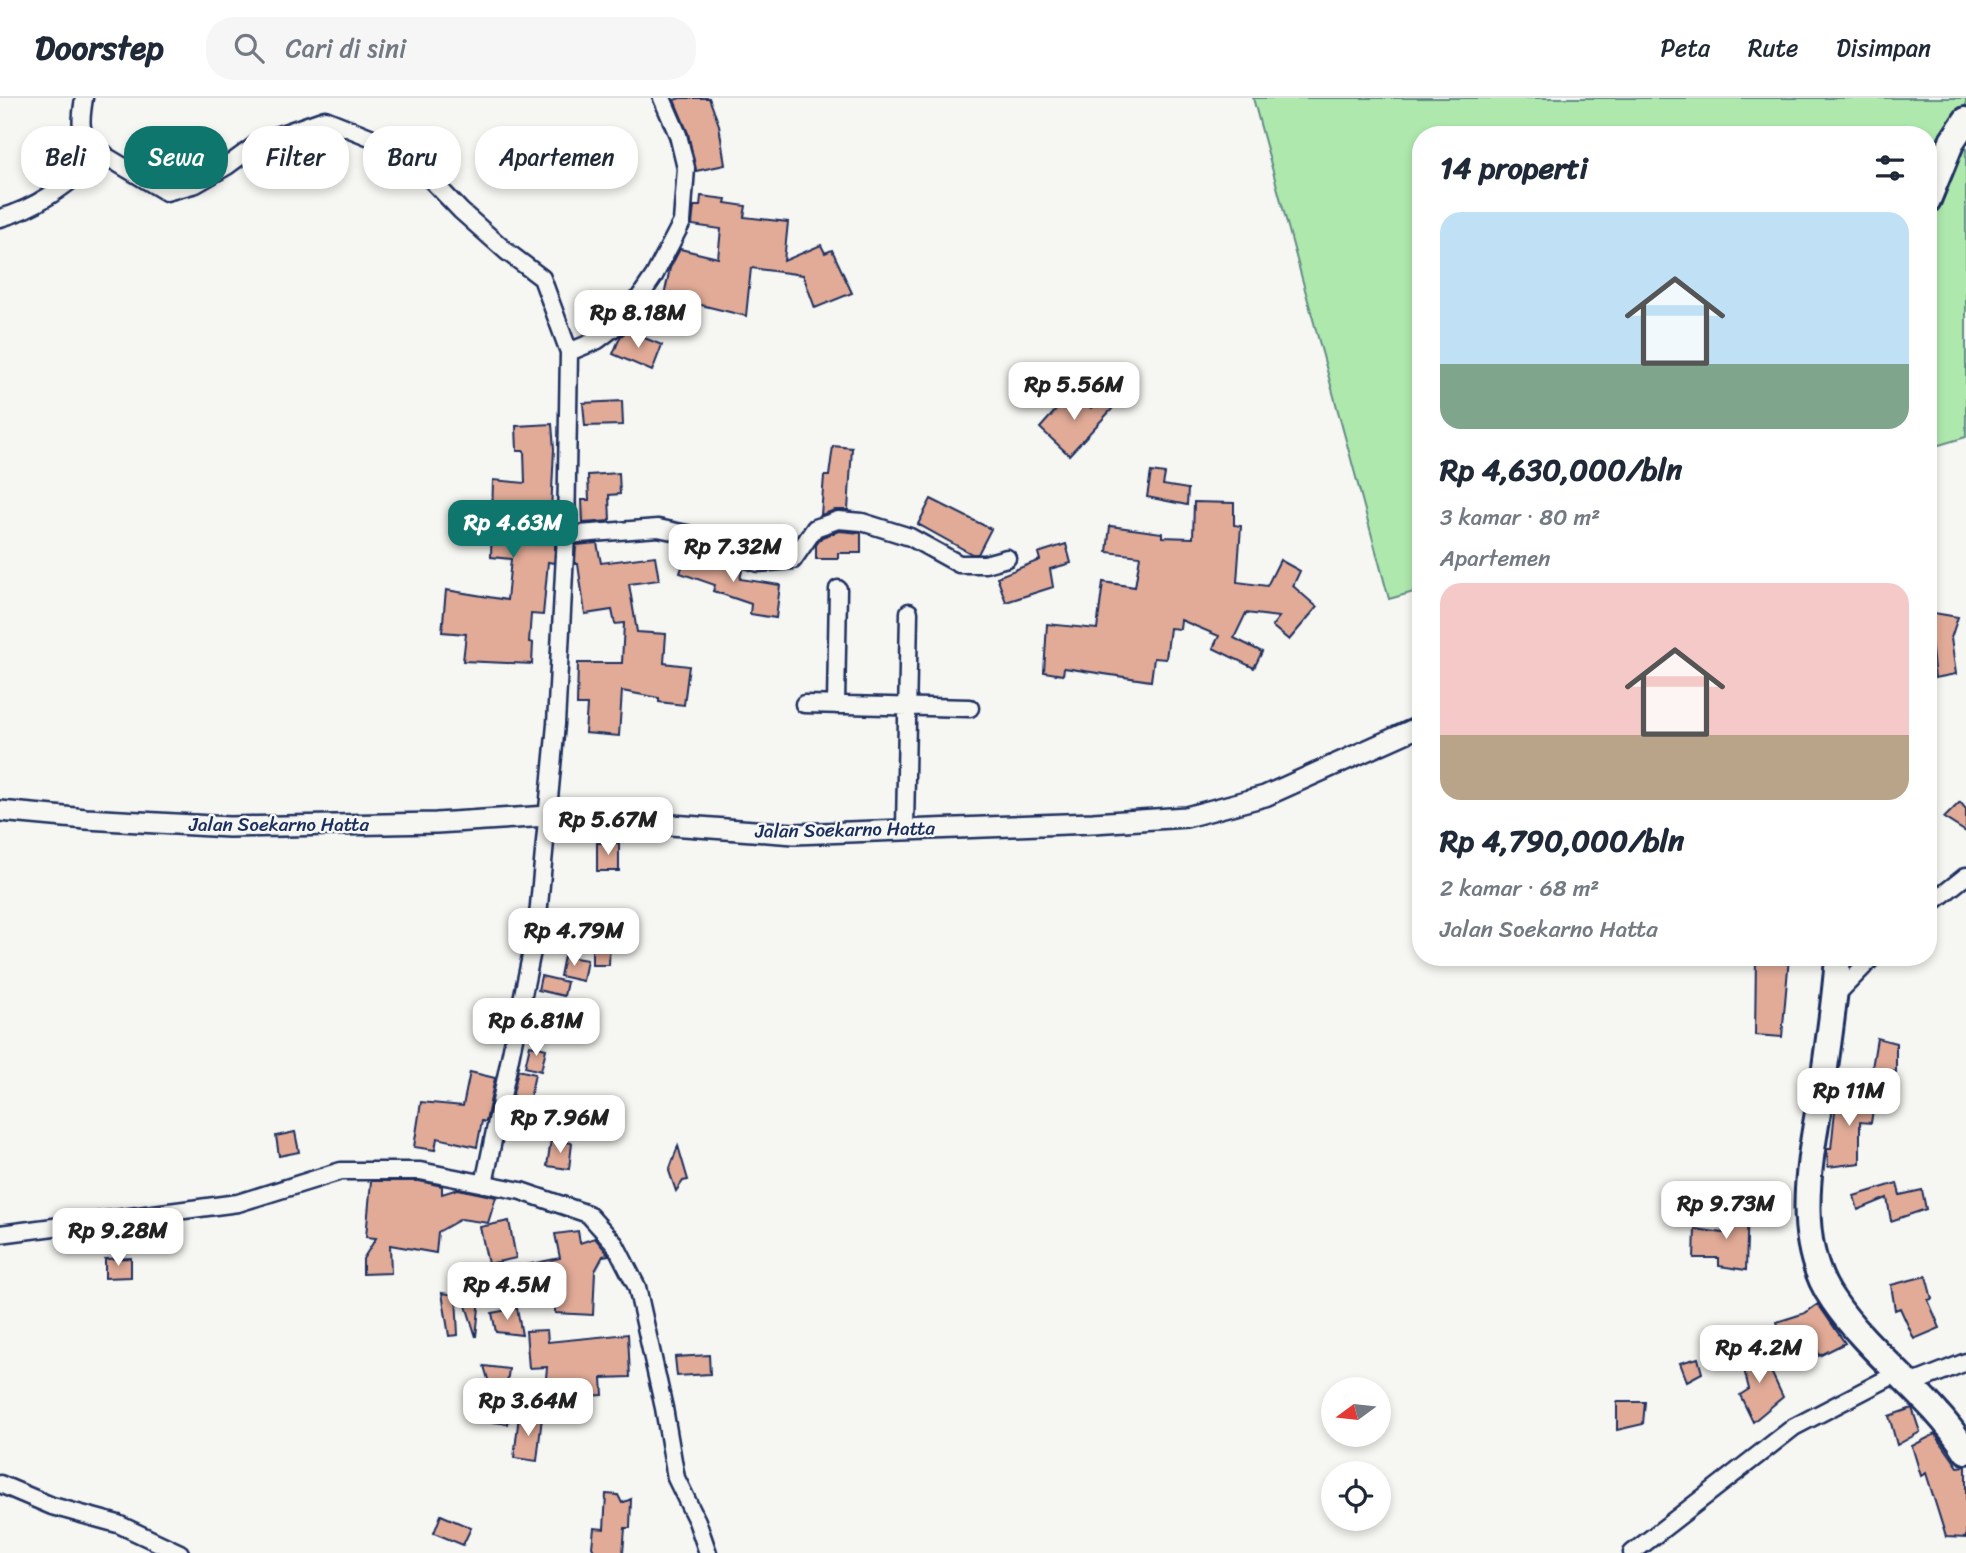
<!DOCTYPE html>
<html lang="id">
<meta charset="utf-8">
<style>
:root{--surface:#fff;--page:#f6f6f7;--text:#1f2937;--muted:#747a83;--line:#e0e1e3;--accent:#0f766e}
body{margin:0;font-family:Sriracha,sans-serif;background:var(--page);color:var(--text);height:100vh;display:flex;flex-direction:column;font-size:26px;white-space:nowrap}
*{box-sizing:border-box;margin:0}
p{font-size:23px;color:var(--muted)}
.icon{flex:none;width:38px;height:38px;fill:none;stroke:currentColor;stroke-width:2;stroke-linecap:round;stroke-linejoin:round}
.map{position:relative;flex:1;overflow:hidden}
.side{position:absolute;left:1412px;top:28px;width:525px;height:840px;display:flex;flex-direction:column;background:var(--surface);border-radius:28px;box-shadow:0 4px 10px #0003}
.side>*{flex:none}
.hud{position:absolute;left:21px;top:28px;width:665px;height:63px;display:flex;gap:14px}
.needle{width:46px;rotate:255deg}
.fabs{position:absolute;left:1321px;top:1279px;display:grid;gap:14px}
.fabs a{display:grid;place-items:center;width:70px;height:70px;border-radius:50%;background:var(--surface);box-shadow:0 4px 10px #0003;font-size:35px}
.price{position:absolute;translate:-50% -60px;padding:0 16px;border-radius:14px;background:#fff;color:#222;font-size:23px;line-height:46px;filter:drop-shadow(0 2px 4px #0008)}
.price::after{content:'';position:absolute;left:50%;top:42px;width:21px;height:16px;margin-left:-10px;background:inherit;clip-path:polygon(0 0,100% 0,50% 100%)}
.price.current{background:var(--accent);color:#fff}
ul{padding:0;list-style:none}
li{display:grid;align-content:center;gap:14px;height:371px;padding:0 28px}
li span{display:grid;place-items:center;height:217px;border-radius:21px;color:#555}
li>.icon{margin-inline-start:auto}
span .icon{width:126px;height:126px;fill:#fffc;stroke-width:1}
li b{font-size:30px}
h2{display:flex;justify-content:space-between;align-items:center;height:84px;padding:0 28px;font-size:30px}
.chip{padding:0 24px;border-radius:28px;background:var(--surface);box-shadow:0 4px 10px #0003;font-size:24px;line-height:63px}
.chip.current{background:var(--accent);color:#fff}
header{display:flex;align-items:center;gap:42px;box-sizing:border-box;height:98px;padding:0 35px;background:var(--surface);border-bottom:2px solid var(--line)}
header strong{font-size:33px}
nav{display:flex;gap:38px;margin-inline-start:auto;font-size:24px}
.search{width:490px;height:63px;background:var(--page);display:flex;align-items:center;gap:18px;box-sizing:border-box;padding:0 24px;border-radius:28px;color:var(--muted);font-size:26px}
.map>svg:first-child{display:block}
.green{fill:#aee8ad;stroke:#648c86;stroke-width:2}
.building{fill:#e1ab97;stroke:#1b2f5e;stroke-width:2}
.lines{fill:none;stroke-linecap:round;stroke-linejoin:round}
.minor-casing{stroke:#1b2f5e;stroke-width:21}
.tertiary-casing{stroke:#1b2f5e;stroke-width:24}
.primary-casing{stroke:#1b2f5e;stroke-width:30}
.minor{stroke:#f6f6f2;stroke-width:16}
.tertiary{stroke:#f6f6f2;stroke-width:19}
.primary{stroke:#f6f6f2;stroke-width:24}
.labels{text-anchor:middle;stroke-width:5;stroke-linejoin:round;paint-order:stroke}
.street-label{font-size:19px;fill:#1b2f5e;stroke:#f6f6f2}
</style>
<header>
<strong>Doorstep</strong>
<div class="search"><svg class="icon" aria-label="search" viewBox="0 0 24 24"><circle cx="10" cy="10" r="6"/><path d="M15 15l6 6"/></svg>Cari di sini</div>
<nav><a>Peta</a><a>Rute</a><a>Disimpan</a></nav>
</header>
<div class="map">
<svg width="1966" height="1455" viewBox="0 0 1966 1455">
<rect width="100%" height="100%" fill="#f6f6f2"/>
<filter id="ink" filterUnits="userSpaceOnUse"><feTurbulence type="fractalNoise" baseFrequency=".0143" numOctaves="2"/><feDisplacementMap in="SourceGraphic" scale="14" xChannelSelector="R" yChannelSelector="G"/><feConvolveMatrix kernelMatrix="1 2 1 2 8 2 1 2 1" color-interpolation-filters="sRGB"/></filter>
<g filter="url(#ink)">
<path class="green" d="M1253 0H1966V339L1929 350 1928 37H1421V492L1389 501Z"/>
<path class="building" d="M680 0H709L719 27 725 67 696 73 688 35 674 2Z
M701 98 726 101 725 105 746 108 744 119 788 124 784 163 821 147 825 155 832 152 852 195 815 210 803 177 751 170 746 218 664 198 670 170 680 151 718 160 721 131 692 127 694 108H700Z
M627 233 662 247 652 273 613 256 620 239Z
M1073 293 1091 310 1100 300 1112 311 1069 357 1040 330Z
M622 303 623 327 585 328 583 305Z
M552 326 554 351 550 434H556L554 465 548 464 543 517 531 516 529 544 533 545 532 566 463 563 466 536 442 534 446 492 507 502 511 461 491 459 493 382 525 385 524 353H517L516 328Z
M833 348 852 350 848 412H835L821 417 824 378H829Z
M1151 374 1165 376 1163 387 1188 391 1187 407 1147 399Z
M619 375 620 396 609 397 610 423 583 425 582 402H589L588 377Z
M931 401 991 431 978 456H972L918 426Z
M1194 404 1234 405V427L1241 428 1237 484 1267 488 1280 462 1300 473 1293 488 1317 509 1289 542 1272 528 1279 519 1246 515 1234 540 1262 554 1254 570 1213 550 1219 538 1181 522 1180 531 1170 530 1166 561 1154 560 1151 583 1064 570 1063 577 1044 574 1047 526 1097 531 1103 484 1135 489 1140 458 1107 454 1110 428 1162 435V439L1193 440Z
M839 433 861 435V455H838V461H816V447L822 439Z
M597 445 601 465 655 458 659 482 629 486 637 534 666 536 664 565 689 568 684 607 659 604V600L622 593 619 638 585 635 587 607H577L578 565H622L624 525 615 526 612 512 585 516 578 466H575L576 447Z
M1066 446 1071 465 1050 471 1053 489 1006 504 997 479 1040 462 1038 455Z
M689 449 705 456 703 460 742 473 740 481 780 487 776 520 750 516 751 506 713 493 715 487 680 475Z
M1928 514 1958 519 1951 540 1956 576 1935 580Z
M1960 704 1966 711V734L1944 720Z
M597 745H619V773H597Z
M592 841H610L609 867H592Z
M564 858 587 862 583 883 560 878Z
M1756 859H1789L1782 939 1755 937Z
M541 878 567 884 564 898 538 892Z
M1877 940 1896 945V974L1872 970Z
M530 947 546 951 541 973 525 969Z
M518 972 535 976 528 1009 549 1015 544 1043 528 1040 529 1034 506 1029Z
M470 974 495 980 486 1024 482 1023 477 1049 437 1040 435 1052 414 1049 421 1004 463 1008Z
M1837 994 1875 999 1871 1025 1860 1024V1065L1828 1069 1827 1055V1051H1831Z
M295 1034 299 1054 279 1058 276 1038Z
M551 1042 572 1045 569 1071 547 1068Z
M678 1048 688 1082 683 1083 676 1093 669 1073Z
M371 1083H419L442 1088V1096L458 1091 496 1099 488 1125 461 1121 438 1134 436 1155 390 1147 391 1175 363 1176V1161L376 1140 366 1139Z
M1897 1085 1900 1097 1922 1092 1926 1111 1891 1123 1887 1100 1858 1112 1854 1098Z
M1748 1108 1746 1172 1719 1168V1160H1694L1695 1131 1724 1135 1727 1111Z
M509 1123 516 1160 488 1166 480 1129Z
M578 1133 580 1145 595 1140 609 1157 603 1158 595 1173 593 1217 555 1215V1200L529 1206 521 1168 560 1160 555 1136Z
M131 1160V1179L105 1180V1161Z
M1926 1178 1932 1201 1928 1202 1940 1230 1914 1241 1900 1210 1895 1212 1891 1187Z
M442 1195 456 1197 458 1237 449 1238Z
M463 1198 480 1200 476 1239Z
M1818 1206 1845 1245 1819 1258 1813 1234 1783 1242 1777 1224 1805 1215Z
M517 1210 522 1237 496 1234 492 1215Z
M547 1232 548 1244 628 1236 630 1279 602 1280 603 1297 561 1299 560 1305 544 1303 547 1269 529 1270 526 1233Z
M1760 1250 1783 1299 1753 1324 1740 1297 1749 1291 1741 1260Z
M709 1257 710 1276 677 1278 675 1259Z
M1698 1260 1702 1275 1687 1283 1680 1265Z
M484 1268 509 1271 505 1300 512 1301 508 1326 485 1323 490 1288Z
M1617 1304H1645L1643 1326 1617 1332Z
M1912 1310 1920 1334 1897 1347 1889 1318Z
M519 1317 542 1319 537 1363 514 1360Z
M1935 1336 1958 1369 1966 1368V1440L1946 1439 1926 1375 1921 1378 1912 1348Z
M606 1396 618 1397 622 1405 631 1401 630 1430H625L623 1455H595L592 1449 594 1430 604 1431Z
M441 1417 471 1430 463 1447 434 1435Z"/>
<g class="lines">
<g class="minor-casing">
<path id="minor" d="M84 0C81 19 78 35 92 50L166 94 196 86 227 68 261 43 325 21 390 47 402 59 418 68 461 113 506 153 542 180 569 254 566 437 556 626 537 829 484 1086
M0 120C41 109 72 82 105 56
M569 254 598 242 624 222 654 178 682 124 686 70 678 37 662 0
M566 437 658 430 687 436 726 455 758 465 793 462 815 430 838 422 862 424 910 439 959 466H985L1007 460
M804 606 970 610
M836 607 838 491
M905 731 909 514
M1928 808 1966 778
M1836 897 1873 859
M0 1136 238 1105 341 1073H420L521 1093 588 1116 615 1146 637 1189 664 1310 676 1380 697 1423 708 1455
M1908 1287 1966 1264
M0 1386 52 1408 118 1426 180 1455
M1632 1455 1794 1329 1896 1276"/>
</g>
<g class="tertiary-casing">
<path id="tertiary" d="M0 713 86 721 229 729 436 725 548 718 794 736 1093 725 1186 719 1265 698 1421 628"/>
</g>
<g class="primary-casing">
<path id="primary" d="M1928 102 1952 43 1966 22
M1838 859C1835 903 1828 947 1822 991 1811 1058 1791 1142 1833 1202 1871 1258 1931 1297 1966 1353"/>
</g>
<use href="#minor" class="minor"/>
<use href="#tertiary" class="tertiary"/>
<use href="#primary" class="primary"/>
</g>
</g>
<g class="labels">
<g class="street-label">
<text x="279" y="733">Jalan Soekarno Hatta</text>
<text transform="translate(845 731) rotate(-1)" y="7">Jalan Soekarno Hatta</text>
</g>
</g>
</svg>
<div class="fabs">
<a><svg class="needle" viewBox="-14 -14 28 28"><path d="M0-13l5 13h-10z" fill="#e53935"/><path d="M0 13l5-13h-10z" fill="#747a83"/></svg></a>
<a><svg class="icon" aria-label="locate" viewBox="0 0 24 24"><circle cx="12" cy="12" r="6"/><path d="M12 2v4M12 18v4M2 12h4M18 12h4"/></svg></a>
</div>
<b class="price" style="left:638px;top:252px">Rp 8.18M</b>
<b class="price" style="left:1074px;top:324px">Rp 5.56M</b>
<b class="price current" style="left:513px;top:462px">Rp 4.63M</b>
<b class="price" style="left:733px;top:486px">Rp 7.32M</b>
<b class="price" style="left:608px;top:759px">Rp 5.67M</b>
<b class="price" style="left:574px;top:870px">Rp 4.79M</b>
<b class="price" style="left:536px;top:960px">Rp 6.81M</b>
<b class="price" style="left:1849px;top:1030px">Rp 11M</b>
<b class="price" style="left:560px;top:1057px">Rp 7.96M</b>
<b class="price" style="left:1726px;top:1143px">Rp 9.73M</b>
<b class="price" style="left:118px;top:1170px">Rp 9.28M</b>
<b class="price" style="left:507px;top:1224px">Rp 4.5M</b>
<b class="price" style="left:1759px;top:1287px">Rp 4.2M</b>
<b class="price" style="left:528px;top:1340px">Rp 3.64M</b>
<div class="hud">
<a class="chip">Beli</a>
<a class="chip current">Sewa</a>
<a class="chip">Filter</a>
<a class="chip">Baru</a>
<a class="chip">Apartemen</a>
</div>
<section class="side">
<h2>14 properti<svg class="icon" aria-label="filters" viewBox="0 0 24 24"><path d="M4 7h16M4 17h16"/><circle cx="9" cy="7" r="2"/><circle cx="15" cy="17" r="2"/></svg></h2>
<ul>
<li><span style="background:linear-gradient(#bfe0f5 70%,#7fa58c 0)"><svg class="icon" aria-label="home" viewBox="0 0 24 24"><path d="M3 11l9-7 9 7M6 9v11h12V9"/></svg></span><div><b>Rp 4,630,000/bln</b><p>3 kamar · 80 m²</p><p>Apartemen</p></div></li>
<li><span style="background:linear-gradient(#f6c9c9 70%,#b9a48a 0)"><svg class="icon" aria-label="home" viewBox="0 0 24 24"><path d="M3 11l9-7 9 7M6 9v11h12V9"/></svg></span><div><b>Rp 4,790,000/bln</b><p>2 kamar · 68 m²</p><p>Jalan Soekarno Hatta</p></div></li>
</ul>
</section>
</div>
